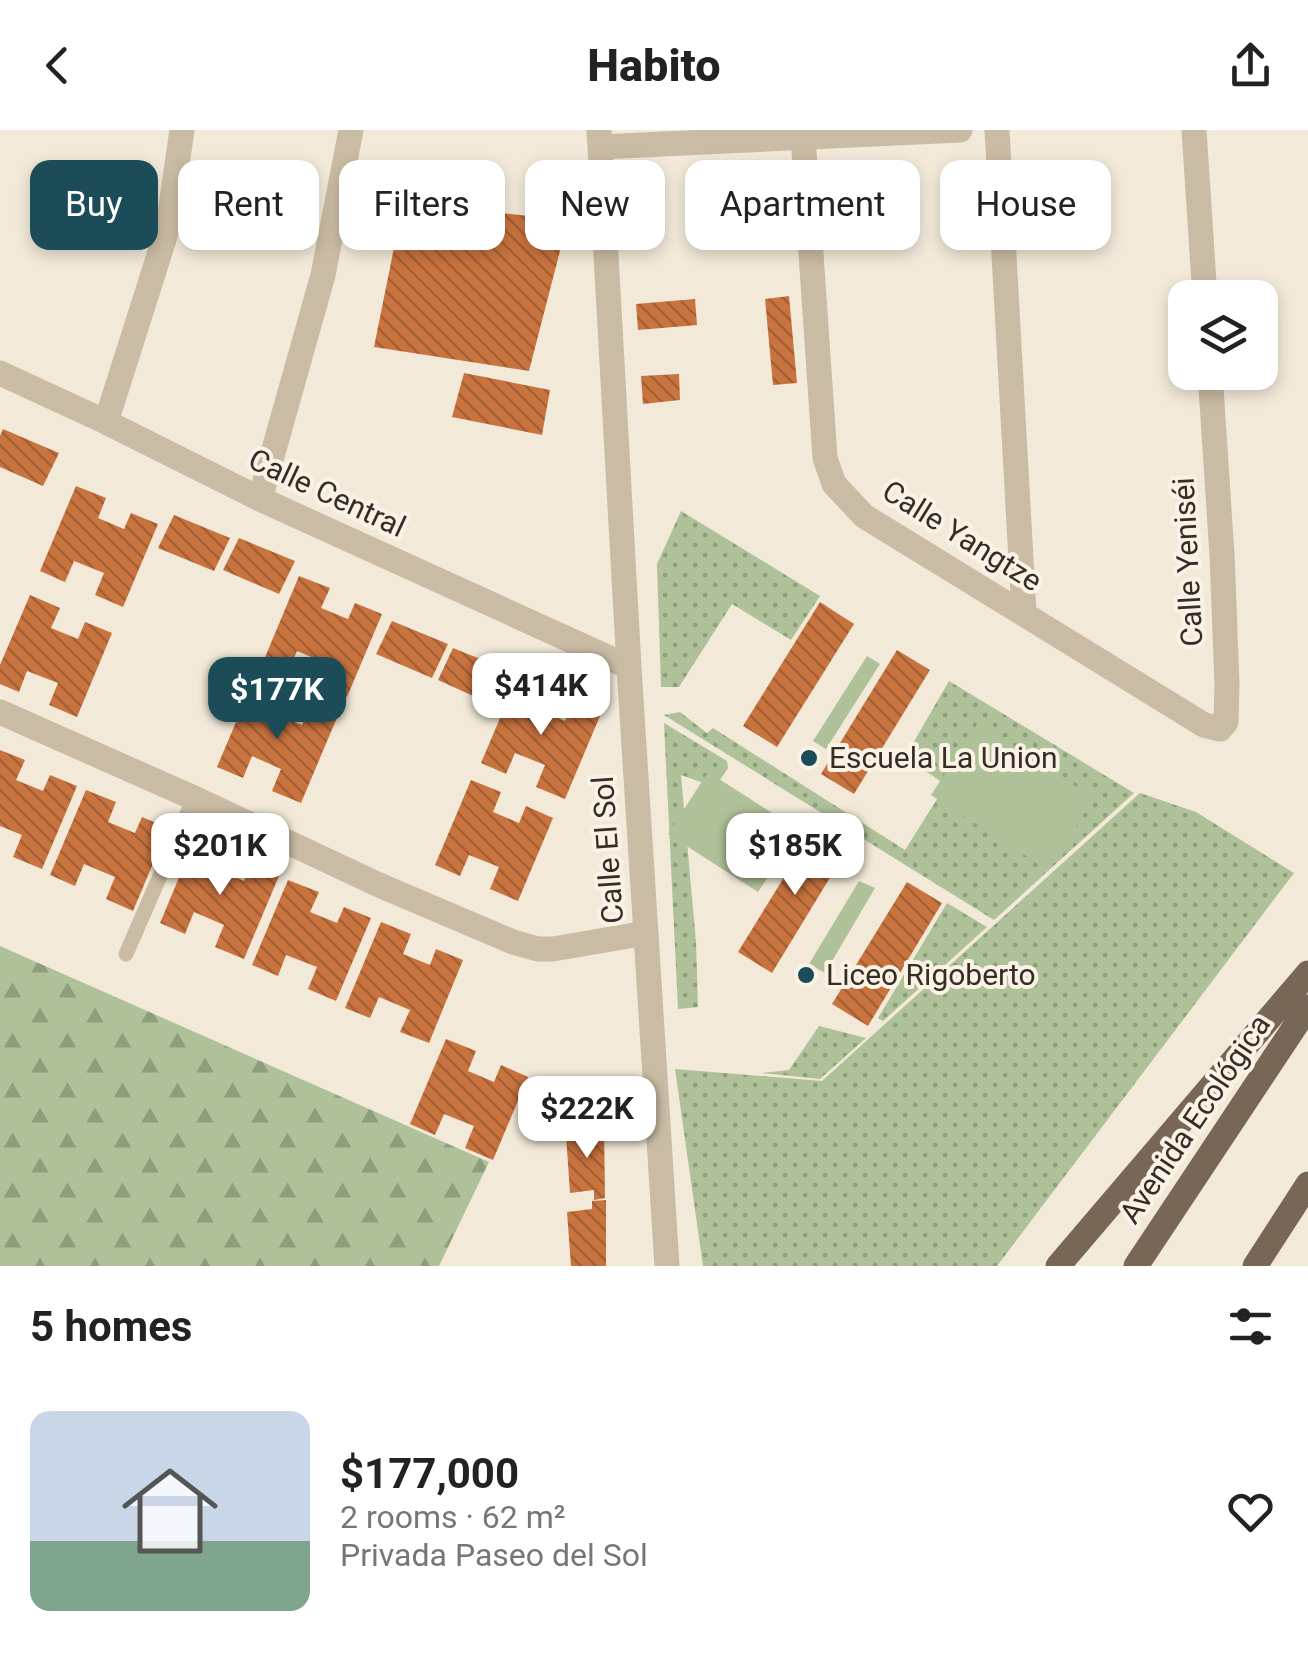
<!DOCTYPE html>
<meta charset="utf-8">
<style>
:root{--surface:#fff;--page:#f2f2f2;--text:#222;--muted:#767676;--accent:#1b4c58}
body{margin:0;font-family:Roboto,sans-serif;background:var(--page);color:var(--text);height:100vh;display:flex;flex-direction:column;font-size:38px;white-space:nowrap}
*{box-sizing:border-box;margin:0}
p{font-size:32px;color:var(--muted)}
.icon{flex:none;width:55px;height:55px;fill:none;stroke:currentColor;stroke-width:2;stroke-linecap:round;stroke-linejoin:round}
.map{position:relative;height:1136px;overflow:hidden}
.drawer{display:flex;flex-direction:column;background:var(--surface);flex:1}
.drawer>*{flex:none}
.banner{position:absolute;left:30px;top:30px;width:1250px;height:90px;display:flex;gap:20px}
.buttons{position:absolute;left:1168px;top:150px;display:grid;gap:20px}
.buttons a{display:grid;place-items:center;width:110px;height:110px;border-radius:20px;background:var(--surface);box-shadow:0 5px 15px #0003;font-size:50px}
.price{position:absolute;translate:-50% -85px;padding:0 22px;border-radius:20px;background:#fff;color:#222;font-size:32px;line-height:65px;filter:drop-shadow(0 2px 5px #0008)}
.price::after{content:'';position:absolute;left:50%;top:60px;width:30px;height:22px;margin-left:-15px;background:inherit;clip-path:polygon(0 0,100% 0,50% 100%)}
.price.current{background:var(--accent);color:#fff}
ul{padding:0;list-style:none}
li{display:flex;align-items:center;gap:30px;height:250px;padding:0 30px}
li span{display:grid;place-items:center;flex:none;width:280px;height:200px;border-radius:20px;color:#555}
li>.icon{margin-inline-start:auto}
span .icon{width:120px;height:120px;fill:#fffc;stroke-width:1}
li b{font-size:42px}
h2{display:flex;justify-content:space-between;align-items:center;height:120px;padding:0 30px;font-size:42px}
.tag{padding:0 35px;border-radius:20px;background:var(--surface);box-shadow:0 5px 15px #0003;font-size:35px;line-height:90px}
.tag.current{background:var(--accent);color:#fff}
header{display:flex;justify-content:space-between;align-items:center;height:130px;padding:0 30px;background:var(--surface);font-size:45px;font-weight:800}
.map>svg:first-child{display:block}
.grass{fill:url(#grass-dots)}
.forest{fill:url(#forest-firs)}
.park{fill:#aec198}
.building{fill:url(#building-back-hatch)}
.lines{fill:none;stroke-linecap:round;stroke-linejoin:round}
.lane{stroke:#cabba4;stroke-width:15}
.street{stroke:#cabba4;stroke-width:25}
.primary{stroke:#786657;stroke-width:25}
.poi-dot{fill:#1b4c58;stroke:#faf3e5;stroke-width:4}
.labels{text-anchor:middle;stroke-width:8;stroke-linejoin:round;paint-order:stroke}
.street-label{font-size:30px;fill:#352d26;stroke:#faf3e5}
.poi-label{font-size:30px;fill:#352d26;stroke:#faf3e5;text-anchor:start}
</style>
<header><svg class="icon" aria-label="back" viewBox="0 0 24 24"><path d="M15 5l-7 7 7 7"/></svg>Habito<svg class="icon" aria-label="share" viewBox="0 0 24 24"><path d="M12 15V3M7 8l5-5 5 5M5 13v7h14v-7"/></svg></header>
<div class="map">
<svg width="1308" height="1136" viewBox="0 0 1308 1136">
<defs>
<pattern id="grass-dots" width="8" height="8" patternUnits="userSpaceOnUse" patternTransform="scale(2.5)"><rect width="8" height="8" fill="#aec198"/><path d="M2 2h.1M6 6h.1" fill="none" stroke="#8e9d7c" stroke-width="1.8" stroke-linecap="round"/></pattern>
<pattern id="forest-firs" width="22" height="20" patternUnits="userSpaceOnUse" patternTransform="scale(2.5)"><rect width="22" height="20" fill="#aec198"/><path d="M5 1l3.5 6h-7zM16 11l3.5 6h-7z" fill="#8e9d7c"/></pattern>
<pattern id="building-back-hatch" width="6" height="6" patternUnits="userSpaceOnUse" patternTransform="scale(2.5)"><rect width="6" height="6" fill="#c9733f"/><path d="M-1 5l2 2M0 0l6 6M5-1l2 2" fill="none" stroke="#a45f35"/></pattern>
</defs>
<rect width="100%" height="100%" fill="#f2e9d9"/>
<path class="grass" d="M681 381 820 466 791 510 732 474 679 557H661L657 434Z
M949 551 1134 663 994 790 664 585 680 582 707 603 713 598 905 720 946 655 905 627Z
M664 593 727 631 728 638 715 657 681 645 696 812 698 877 678 879Z
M1140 663 1196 682 1294 743 997 1136H703L675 939 822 951Z
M947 773 987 797 883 891 878 888Z
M819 896 866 908 820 949 761 943 789 940Z"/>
<path class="forest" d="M0 816 489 1032 439 1136H0Z"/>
<path class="park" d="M867 526 880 534 826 619 813 611Z
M978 593 1094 668 1048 740 931 665Z
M708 642 799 700 758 762 668 704Z
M859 751 875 758 825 843 809 834Z"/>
<path class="building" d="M403 73 568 90 529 241 374 217Z
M789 166 797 253 773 255 765 169Z
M695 169 697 195 638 200 636 174Z
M464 243 550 260 542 305 452 287Z
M679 244 680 270 643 274 641 246Z
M3 299 59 323 43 356 0 337V306Z
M76 356 106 368 98 388 124 399 131 383 158 394 123 477 95 465 104 443 74 431 65 452 40 441Z
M174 385 230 408 214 441 158 418Z
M239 408 295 431 279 464 223 440Z
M299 446 330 458 321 478 348 489 355 473 382 484 347 567 318 556 328 534 297 521 288 542 263 532Z
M30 465 60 478 51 498 78 509 85 492 112 503 77 587 49 575 58 553 27 541 19 562 0 554V535Z
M820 472 854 494 777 617 743 596Z
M392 491 448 514 432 548 376 524Z
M453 518 510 541 493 575 438 550Z
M897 520 930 540 854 664 821 644Z
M517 548 547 560 539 580 565 591 573 574 600 586 565 669 536 657 545 635 515 623 506 644 481 633Z
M253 552 284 564 275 584 302 595 309 578 336 590 301 673 272 661 281 639 252 626 243 648 217 637Z
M0 620 25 630 16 650 43 661 50 645 77 656 42 739 13 727 22 705 0 696Z
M471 650 501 662 493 682 519 693 526 676 553 688 518 771 490 759 499 737 469 725 460 746 435 735Z
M86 660 116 672 108 692 135 703 142 687 168 698 133 781 106 769 115 747 84 734 75 756 50 745Z
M818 692 851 713 772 843 738 822Z
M196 707 227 720 218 740 244 751 251 734 279 746 244 829 215 817 224 795 194 782 185 804 160 793Z
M288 750 319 762 310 782 337 793 344 777 371 788 336 871 308 859 317 837 286 825 278 846 252 835Z
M907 752 942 773 868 896 832 874Z
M381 792 411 804 403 824 430 835 436 819 463 830 429 913 400 902 410 880 379 867 370 888 345 878Z
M446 909 476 921 468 941 494 952 501 935 528 947 493 1030 465 1018 474 996 444 984 435 1005 410 994Z
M591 993H604L605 1068 594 1070V1060L570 1063 566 1005 590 1002Z
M606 1070V1136H571L567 1082 592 1079V1071Z"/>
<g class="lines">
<path class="lane" d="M126 824 194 668"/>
<path class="street" d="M599 0 629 537 667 1136
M997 0 1024 483
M1194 0 1205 168
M803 7 825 328 834 354 864 386 1204 595 1220 599 1226 592 1227 554 1222 425 1210 242
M600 17 960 0
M0 243 106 292 260 369 629 537
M106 292 168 97 182 0
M260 369 323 145 351 0
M0 582 194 668 379 755 513 812 538 819H553L646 803"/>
<path class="primary" d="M1058 1136 1308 843
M1136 1136 1308 877
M1255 1136 1308 1054"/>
</g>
<g class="poi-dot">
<circle cx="809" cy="628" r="10"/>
<circle cx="806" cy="845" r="10"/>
</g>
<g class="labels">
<g class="street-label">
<text transform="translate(327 363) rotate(25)" y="10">Calle Central</text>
<text transform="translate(962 406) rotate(32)" y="10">Calle Yangtze</text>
<text transform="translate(1188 432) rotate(-93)" y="10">Calle Yeniséi</text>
<text transform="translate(608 720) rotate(-94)" y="10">Calle El Sol</text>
<text transform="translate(1195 989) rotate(-56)" y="10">Avenida Ecológica</text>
</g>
<g class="poi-label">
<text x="829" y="638">Escuela La Union</text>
<text x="826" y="855">Liceo Rigoberto</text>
</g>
</g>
</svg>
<div class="buttons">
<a><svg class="icon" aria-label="layers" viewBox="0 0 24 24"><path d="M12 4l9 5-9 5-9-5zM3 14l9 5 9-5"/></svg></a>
</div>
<b class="price" style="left:541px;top:608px">$414K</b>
<b class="price current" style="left:277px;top:612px">$177K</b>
<b class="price" style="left:220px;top:768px">$201K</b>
<b class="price" style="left:795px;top:768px">$185K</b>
<b class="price" style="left:587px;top:1031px">$222K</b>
<div class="banner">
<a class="tag current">Buy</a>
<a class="tag">Rent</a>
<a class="tag">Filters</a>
<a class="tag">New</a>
<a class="tag">Apartment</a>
<a class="tag">House</a>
</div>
</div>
<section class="drawer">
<h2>5 homes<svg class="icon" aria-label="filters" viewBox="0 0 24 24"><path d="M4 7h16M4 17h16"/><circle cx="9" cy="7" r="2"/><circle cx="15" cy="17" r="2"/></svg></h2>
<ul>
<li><span style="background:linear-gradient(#c9d6e8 65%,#7fa58c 0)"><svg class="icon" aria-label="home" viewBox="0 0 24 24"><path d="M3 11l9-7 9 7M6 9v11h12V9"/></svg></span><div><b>$177,000</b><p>2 rooms · 62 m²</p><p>Privada Paseo del Sol</p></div><svg class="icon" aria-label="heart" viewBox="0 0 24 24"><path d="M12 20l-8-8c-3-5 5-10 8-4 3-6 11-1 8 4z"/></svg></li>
</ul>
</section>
